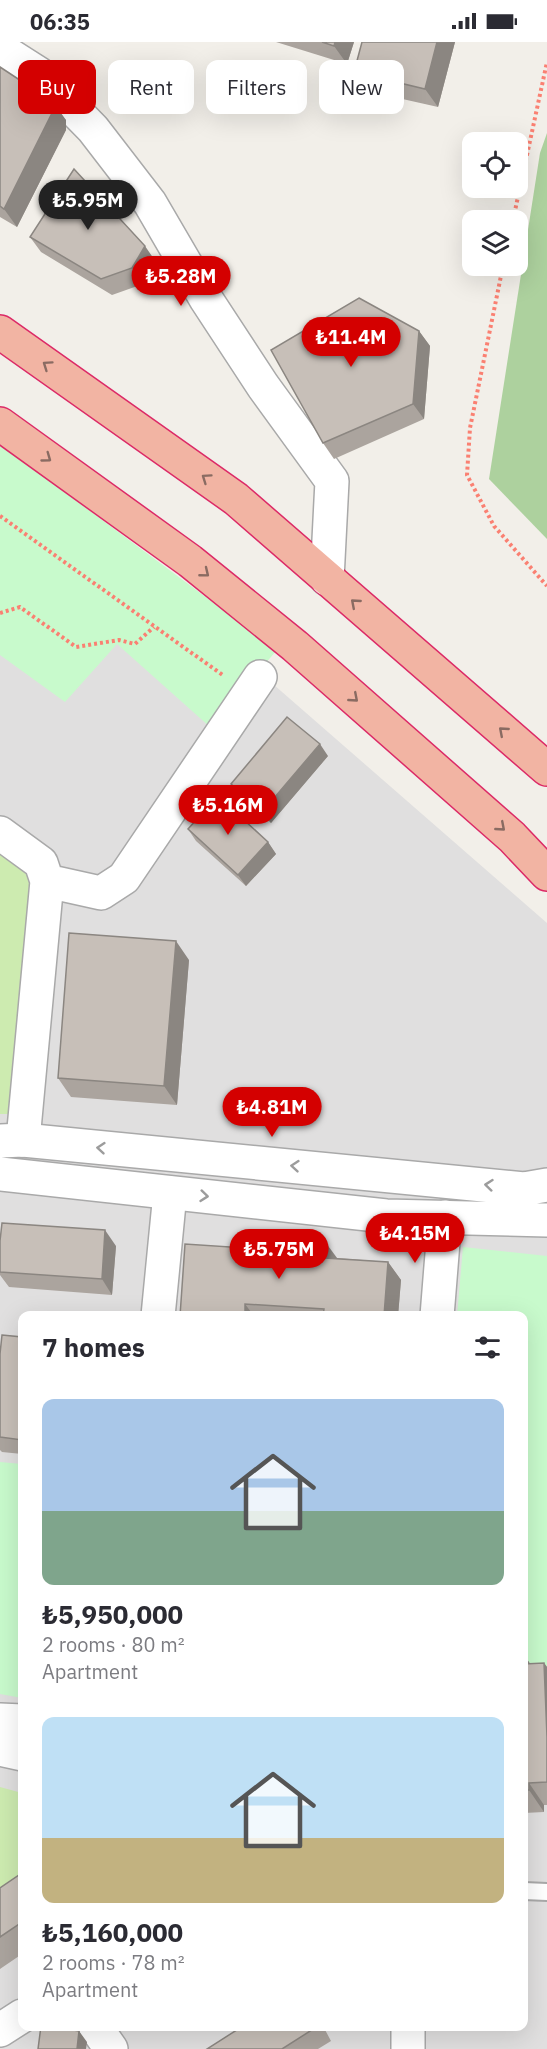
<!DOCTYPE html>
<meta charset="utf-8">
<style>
:root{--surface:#fff;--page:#f7f7f7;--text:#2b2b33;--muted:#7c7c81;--accent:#d40000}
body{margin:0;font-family:"IBM Plex Sans",sans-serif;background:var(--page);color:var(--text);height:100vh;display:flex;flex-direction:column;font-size:22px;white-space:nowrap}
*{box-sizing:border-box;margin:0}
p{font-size:20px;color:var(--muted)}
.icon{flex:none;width:33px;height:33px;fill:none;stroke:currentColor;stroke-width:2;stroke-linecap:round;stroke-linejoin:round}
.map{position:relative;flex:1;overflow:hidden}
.details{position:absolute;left:18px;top:1269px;width:510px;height:720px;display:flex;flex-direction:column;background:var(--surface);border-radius:12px;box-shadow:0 6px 24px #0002}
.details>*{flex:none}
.hud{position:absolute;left:18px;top:18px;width:512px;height:54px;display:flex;gap:12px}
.fabs{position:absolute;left:462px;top:90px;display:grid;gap:12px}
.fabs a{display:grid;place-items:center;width:66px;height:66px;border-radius:12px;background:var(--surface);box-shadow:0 6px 24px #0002;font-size:30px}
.price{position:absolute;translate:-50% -51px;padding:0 14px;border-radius:21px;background:var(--accent);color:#fff;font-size:20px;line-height:39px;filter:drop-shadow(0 2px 3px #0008)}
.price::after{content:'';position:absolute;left:50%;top:36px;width:18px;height:14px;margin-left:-9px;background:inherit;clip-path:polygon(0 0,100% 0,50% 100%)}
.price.on{background:#222;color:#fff}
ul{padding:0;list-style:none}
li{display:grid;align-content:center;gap:12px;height:318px;padding:0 24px}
li span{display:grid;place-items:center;height:186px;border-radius:12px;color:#555}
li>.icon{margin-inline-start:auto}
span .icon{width:108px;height:108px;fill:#fffc;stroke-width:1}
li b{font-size:26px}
h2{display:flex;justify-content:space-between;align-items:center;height:72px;padding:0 24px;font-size:26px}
.chip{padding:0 21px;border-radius:12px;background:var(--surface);box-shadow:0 6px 24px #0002;font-size:21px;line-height:54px}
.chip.on{background:var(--accent);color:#fff}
.status{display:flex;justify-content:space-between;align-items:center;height:42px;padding:0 30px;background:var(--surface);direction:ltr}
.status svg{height:16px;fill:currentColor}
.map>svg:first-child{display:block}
.residential{fill:#e0dfdf;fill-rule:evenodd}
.grass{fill:#cdebb0}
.forest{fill:#add19e}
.park{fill:#c8facc}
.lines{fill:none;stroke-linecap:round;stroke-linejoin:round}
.service-casing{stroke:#a9a9a9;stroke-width:20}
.minor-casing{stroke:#a9a9a9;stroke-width:36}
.tertiary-casing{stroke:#a9a9a9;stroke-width:36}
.trunk-casing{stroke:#dc2a67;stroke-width:36}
.path{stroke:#fa8072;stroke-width:4;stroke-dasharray:3 3;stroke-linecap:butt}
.service{stroke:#fff;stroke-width:16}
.minor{stroke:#fff;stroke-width:33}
.tertiary{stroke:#fff;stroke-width:33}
.trunk{stroke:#f2b4a3;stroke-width:33}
.wall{fill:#aba49e}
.shaded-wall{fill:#8b8681}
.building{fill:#c7bfb8;stroke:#8b8681;stroke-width:1.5}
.oneway{stroke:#8a6b62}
.oneway2{stroke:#9c9c9c}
</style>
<div class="status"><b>06:35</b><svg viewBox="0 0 49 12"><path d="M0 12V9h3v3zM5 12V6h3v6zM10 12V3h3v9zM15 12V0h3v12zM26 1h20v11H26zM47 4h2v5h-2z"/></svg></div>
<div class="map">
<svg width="547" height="2007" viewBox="0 0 547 2007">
<rect width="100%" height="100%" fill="#f2efe9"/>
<path class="residential" d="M0 404 547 881V2007H0ZM22 1274H524V1984H22Z"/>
<path class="grass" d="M0 804 28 824 34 841 14 1072H0Z
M0 1745 22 1751V1848L0 1863Z"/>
<path class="forest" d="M547 91V497L489 437 540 111Z"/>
<path class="park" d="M0 402 277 608 210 685 117 602 65 660 0 613Z
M463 1205 547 1214V1629L524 1628V1274H457Z
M0 1420 22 1422V1656L0 1652Z"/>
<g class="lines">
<g class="service-casing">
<path id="service" d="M524 1849 547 1850"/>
</g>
<g class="minor-casing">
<path id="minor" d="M0 7 39 32 93 87 150 161 206 257 263 344 332 439 327 537
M0 791 41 821 47 839 23 1098
M47 839 101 851 124 836 260 635
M158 1274 170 1151
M437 1274 445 1175
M95 1984 111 2007"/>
</g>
<g class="tertiary-casing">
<path id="tertiary" d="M0 1099 23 1098 524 1147 547 1143
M0 1132 386 1174 547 1178
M0 1678 22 1679
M0 1707 22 1712
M408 1984V2007
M0 1988 22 1974"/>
</g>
<g class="trunk-casing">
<path id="trunk" d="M0 290 236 457 547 727
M0 382 190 519 295 604 512 795 547 832"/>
</g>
<path class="path" d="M513 178 547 20
M503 224 470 386 467 433 494 484 547 544
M0 474 224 634
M0 571 20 565 76 605 119 598 135 602 154 585"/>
<use href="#service" class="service"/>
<use href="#minor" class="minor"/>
<use href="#tertiary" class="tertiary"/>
<use href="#trunk" class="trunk"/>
</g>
<path class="wall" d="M276 0H354L347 22Z
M362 0H455L438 65 367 49 354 30Z
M0 25 66 78V88L17 185 0 175Z
M30 195 156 220 143 242 112 253 41 210Z
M419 289 430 304 424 377 334 417 323 401Z
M328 714 271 781 239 753 231 742Z
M188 787 268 800 276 812 246 844 196 799Z
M189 918 177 1063 71 1055 58 1036Z
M116 1204 112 1253 9 1245 0 1233V1230Z
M337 1216 388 1220 401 1238 398 1274H180Z
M22 1295V1412L2 1410 0 1408V1312Z
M524 1613 530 1622 544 1621 547 1625V1763H544V1770L524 1771Z
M22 1831V1912L0 1927V1846Z
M243 1984H323L331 1999 318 2007H207Z"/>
<path class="shaded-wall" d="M335 0H354L347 22 334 4Z
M437 0H455L438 65 425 47Z
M53 60 66 78V88L17 185 4 167Z
M145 204 156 220 143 242 132 226Z
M419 289 430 304 424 377 413 362Z
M320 702 328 714 271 781 263 769Z
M268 800 276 812 246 844 238 833Z
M176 899 189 918 177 1063 164 1044Z
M105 1188 116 1204 112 1253 102 1237Z
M326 1201 340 1220 325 1216Z
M388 1220 401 1238 398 1274H384Z
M245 1262 254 1274H245Z
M524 1613 539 1634 524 1622Z
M544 1621 547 1625V1695Z
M529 1741 544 1763V1770L529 1748Z
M79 1989 87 2000 86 2007H77Z"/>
<path class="building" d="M322 0H335L334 4Z
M362 0H437L425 47 354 30Z
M0 25 53 60V69L4 167 0 164Z
M74 127 145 204 132 226 101 237 30 195Z
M359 256 419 289 413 362 323 401 271 308Z
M287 675 320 702 263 769 231 742Z
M218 754 268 800 238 833 188 787Z
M69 891 176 899 164 1044 58 1036Z
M2 1181 105 1188 102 1237 0 1230V1199Z
M245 1196 326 1201 325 1216 388 1220 384 1274H323L324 1267 245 1262V1274H180L185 1202 245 1206Z
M2 1293 22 1295V1398L0 1395V1312Z
M524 1615V1622L544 1621 547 1695V1740L529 1741V1748H524Z
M22 1831V1880L0 1895V1846Z
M41 1984H52L79 1989 77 2007H38Z
M243 1984H318L282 2007H207Z"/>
<defs><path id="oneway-chevron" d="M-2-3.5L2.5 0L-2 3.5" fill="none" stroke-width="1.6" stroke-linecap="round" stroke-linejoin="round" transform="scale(1.5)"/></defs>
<g class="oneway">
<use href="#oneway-chevron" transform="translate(47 323) rotate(-145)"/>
<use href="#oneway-chevron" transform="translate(47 416) rotate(36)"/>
<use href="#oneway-chevron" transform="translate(206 436) rotate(-145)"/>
<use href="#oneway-chevron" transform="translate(205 531) rotate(39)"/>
<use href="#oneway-chevron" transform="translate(355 561) rotate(-139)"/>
<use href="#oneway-chevron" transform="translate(354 656) rotate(41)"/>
<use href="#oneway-chevron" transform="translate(503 689) rotate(-139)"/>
<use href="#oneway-chevron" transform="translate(501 785) rotate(41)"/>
</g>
<g class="oneway2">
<use href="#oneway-chevron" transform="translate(101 1106) rotate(-175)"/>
<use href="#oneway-chevron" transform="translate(295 1124) rotate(-175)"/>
<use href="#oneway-chevron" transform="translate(489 1143) rotate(-174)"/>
<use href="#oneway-chevron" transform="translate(204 1154) rotate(6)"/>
</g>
</svg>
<div class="fabs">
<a><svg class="icon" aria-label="locate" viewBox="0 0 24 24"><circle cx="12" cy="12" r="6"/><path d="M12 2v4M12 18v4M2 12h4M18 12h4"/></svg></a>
<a><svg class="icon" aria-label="layers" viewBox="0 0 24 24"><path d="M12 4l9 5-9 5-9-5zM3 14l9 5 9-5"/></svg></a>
</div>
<b class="price on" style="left:88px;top:189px">₺5.95M</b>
<b class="price" style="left:181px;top:265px">₺5.28M</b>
<b class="price" style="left:351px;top:326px">₺11.4M</b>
<b class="price" style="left:228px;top:794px">₺5.16M</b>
<b class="price" style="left:272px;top:1096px">₺4.81M</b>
<b class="price" style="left:415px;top:1222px">₺4.15M</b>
<b class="price" style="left:279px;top:1238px">₺5.75M</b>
<div class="hud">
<a class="chip on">Buy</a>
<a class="chip">Rent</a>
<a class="chip">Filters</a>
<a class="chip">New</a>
</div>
<section class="details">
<h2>7 homes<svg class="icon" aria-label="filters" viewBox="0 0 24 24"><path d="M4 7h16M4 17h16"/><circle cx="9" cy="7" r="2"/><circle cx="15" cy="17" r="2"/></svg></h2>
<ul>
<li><span style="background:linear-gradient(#a9c7e8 60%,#7fa58c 0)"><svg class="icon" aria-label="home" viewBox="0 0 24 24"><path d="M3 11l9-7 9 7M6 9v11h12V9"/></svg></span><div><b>₺5,950,000</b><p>2 rooms · 80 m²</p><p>Apartment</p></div></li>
<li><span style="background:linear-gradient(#bfe0f5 65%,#c2b280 0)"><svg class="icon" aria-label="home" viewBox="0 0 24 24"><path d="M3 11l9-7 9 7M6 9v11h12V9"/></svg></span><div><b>₺5,160,000</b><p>2 rooms · 78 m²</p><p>Apartment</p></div></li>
</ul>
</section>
</div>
